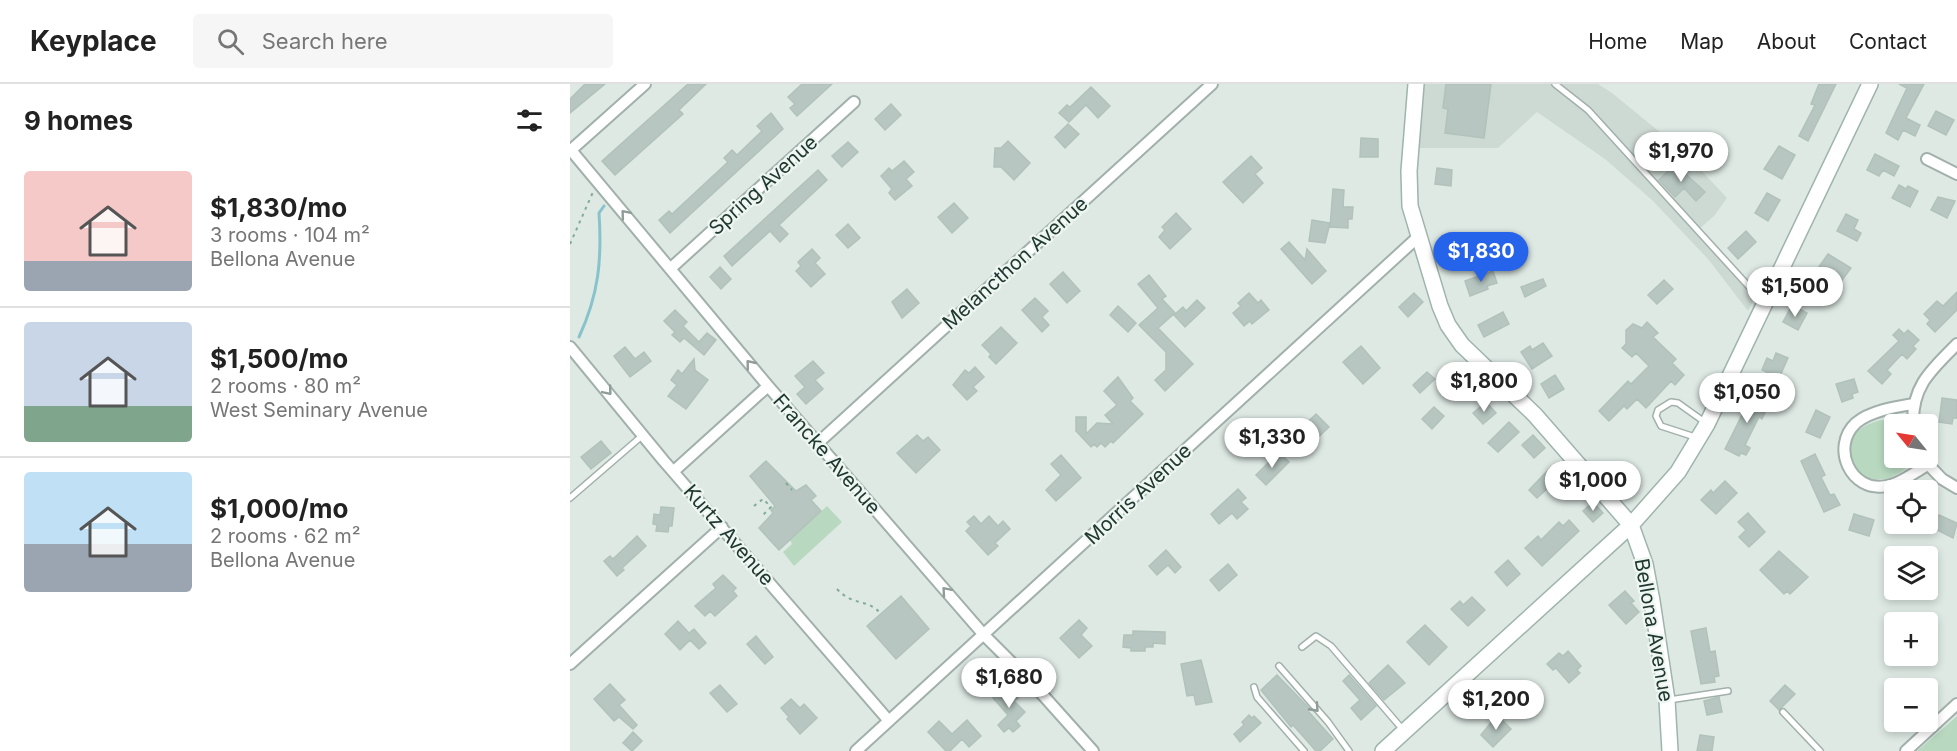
<!DOCTYPE html>
<meta charset="utf-8">
<style>
:root{--surface:#fff;--page:#f6f6f6;--text:#222;--muted:#767676;--line:#e0e0e0;--accent:#2563eb}
body{margin:0;font-family:Inter,sans-serif;background:var(--page);color:var(--text);height:100vh;display:flex;flex-direction:column;font-size:22px;white-space:nowrap}
*{box-sizing:border-box;margin:0}
p{font-size:20px;color:var(--muted)}
.icon{flex:none;width:33px;height:33px;fill:none;stroke:currentColor;stroke-width:2;stroke-linecap:round;stroke-linejoin:round}
.map{position:relative;flex:1;overflow:hidden}
.details{display:flex;flex-direction:column;background:var(--surface);width:570px}
.details>*{flex:none}
.needle{width:39px;rotate:300deg}
.fabs{position:absolute;left:1314px;top:330px;display:grid;gap:12px}
.fabs a{display:grid;place-items:center;width:54px;height:54px;border-radius:6px;background:var(--surface);box-shadow:0 3px 9px #0003;font-size:30px}
.price{position:absolute;translate:-50% -51px;padding:0 14px;border-radius:21px;background:#fff;color:#222;font-size:20px;line-height:39px;filter:drop-shadow(0 2px 3px #0008)}
.price::after{content:'';position:absolute;left:50%;top:36px;width:18px;height:14px;margin-left:-9px;background:inherit;clip-path:polygon(0 0,100% 0,50% 100%)}
.price.on{background:var(--accent);color:#fff}
ul{padding:0;list-style:none}
li{display:flex;align-items:center;gap:18px;height:150px;padding:0 24px}
li+li{border-top:2px solid var(--line)}
li span{display:grid;place-items:center;flex:none;width:168px;height:120px;border-radius:6px;color:#555}
li>.icon{margin-inline-start:auto}
span .icon{width:72px;height:72px;fill:#fffc;stroke-width:1}
li b{font-size:26px}
h2{display:flex;justify-content:space-between;align-items:center;height:72px;padding:0 24px;font-size:26px}
header{display:flex;align-items:center;gap:36px;box-sizing:border-box;height:84px;padding:0 30px;background:var(--surface);border-bottom:2px solid var(--line)}
header strong{font-size:28px}
nav{display:flex;gap:33px;margin-inline-start:auto;font-size:21px}
.search{width:420px;height:54px;background:var(--page);display:flex;align-items:center;gap:15px;box-sizing:border-box;padding:0 21px;border-radius:6px;color:var(--muted);font-size:22px}
main{display:flex;flex:1;min-height:0}
.map>svg:first-child{display:block}
.built{fill:#cdd9d3}
.green{fill:#b8d9c0}
.lines{fill:none;stroke-linecap:round;stroke-linejoin:round}
.stream{stroke:#88c3cc;stroke-width:3}
.building{fill:#b7c6c0;stroke:#b1c2bb;stroke-width:1.5}
.lane-casing{stroke:#a2b0ab;stroke-width:8}
.street-casing{stroke:#a2b0ab;stroke-width:14}
.secondary-casing{stroke:#9eb4ac;stroke-width:18}
.path{stroke:#80ab9d;stroke-width:2;stroke-dasharray:3 4.5;stroke-linecap:butt}
.lane{stroke:#fff;stroke-width:5}
.street{stroke:#fff;stroke-width:10}
.secondary{stroke:#fff;stroke-width:15}
.oneway{stroke:#909c98}
.labels{text-anchor:middle;stroke-width:4.5;stroke-linejoin:round;paint-order:stroke}
.street-label{font-size:20px;fill:#213831;stroke:#eef6f2}
</style>
<header>
<strong>Keyplace</strong>
<div class="search"><svg class="icon" aria-label="search" viewBox="0 0 24 24"><circle cx="10" cy="10" r="6"/><path d="M15 15l6 6"/></svg>Search here</div>
<nav><a>Home</a><a>Map</a><a>About</a><a>Contact</a></nav>
</header>
<main>
<section class="details">
<h2>9 homes<svg class="icon" aria-label="filters" viewBox="0 0 24 24"><path d="M4 7h16M4 17h16"/><circle cx="9" cy="7" r="2"/><circle cx="15" cy="17" r="2"/></svg></h2>
<ul>
<li><span style="background:linear-gradient(#f6c9c9 75%,#9aa5b1 0)"><svg class="icon" aria-label="home" viewBox="0 0 24 24"><path d="M3 11l9-7 9 7M6 9v11h12V9"/></svg></span><div><b>$1,830/mo</b><p>3 rooms · 104 m²</p><p>Bellona Avenue</p></div></li>
<li><span style="background:linear-gradient(#c9d6e8 70%,#7fa58c 0)"><svg class="icon" aria-label="home" viewBox="0 0 24 24"><path d="M3 11l9-7 9 7M6 9v11h12V9"/></svg></span><div><b>$1,500/mo</b><p>2 rooms · 80 m²</p><p>West Seminary Avenue</p></div></li>
<li><span style="background:linear-gradient(#bfe0f5 60%,#9aa5b1 0)"><svg class="icon" aria-label="home" viewBox="0 0 24 24"><path d="M3 11l9-7 9 7M6 9v11h12V9"/></svg></span><div><b>$1,000/mo</b><p>2 rooms · 62 m²</p><p>Bellona Avenue</p></div></li>
</ul>
</section>
<div class="map">
<svg width="1387" height="667" viewBox="0 0 1387 667">
<rect width="100%" height="100%" fill="#dee9e4"/>
<path class="built" d="M852 0H1028L1042 9 1113 67 1157 114 1144 132 1129 145 1187 209 1178 227 1138 175 1082 116 1035 75 967 28 928 64H847Z"/>
<path class="green" d="M1326 334 1334 340H1324V374H1342L1343 378C1290 433 1238 340 1326 334Z
M257 422 272 438 224 482 213 468 222 460 220 456Z
M1387 632V667H1347Z"/>
<g class="lines">
<path class="stream" d="M9 253C29 210 32 175 29 129L34 122"/>
</g>
<path class="building" d="M15 0H35L0 29V15Z
M118 0H136L109 26 113 30 45 91 32 77Z
M232 0H262L227 32 220 24 225 20 218 13Z
M876 0H921L914 54 875 49 878 25 873 24Z
M1249 0H1266L1238 57 1229 52 1245 21 1241 20Z
M1329 0H1354L1336 34 1350 41 1345 52 1333 46 1328 56 1316 49 1337 4Z
M521 3 540 22 528 34 516 21 499 38 489 29 497 21 500 23Z
M321 20 331 31 315 46 305 35Z
M1366 27 1384 36 1376 51 1358 42Z
M201 29 213 45 100 149 89 136 99 127 102 130 158 78 154 74 162 66 167 71 192 47 187 42Z
M498 40 509 50 495 64 485 53Z
M791 54 808 55V73H790Z
M438 57 460 79 444 96 431 83H424L425 64H431Z
M278 58 288 68 272 83 262 72Z
M1209 62 1225 71 1212 95 1194 85Z
M1305 70 1329 82 1324 92 1313 86 1309 92 1297 86Z
M681 72 692 84 685 90 693 99 673 119 653 98Z
M334 77 344 88 336 95 342 102 325 116 319 109 322 105 311 92 319 84 322 87Z
M1105 80 1135 108 1126 117 1114 104 1105 113 1089 96Z
M867 84 882 86 881 102 865 100Z
M248 86 257 96 209 141 218 150 210 158 200 147 162 182 154 172Z
M1329 101 1336 105 1338 102 1348 107 1340 123 1322 114Z
M763 105 774 106 773 123H783L782 135H778V144L760 143Z
M1197 109 1210 116 1198 137 1185 129Z
M1368 113 1385 117 1377 134 1361 126Z
M384 119 398 134 382 149 368 133Z
M606 129 621 145 600 165 589 153 595 146 592 143Z
M1276 130 1288 136 1284 145 1291 149 1287 157 1267 147Z
M742 136 760 139 755 159 739 157Z
M278 140 290 154 278 164 266 151Z
M1176 147 1186 158 1168 175 1158 164Z
M902 149 903 153 908 151 912 162 894 168 889 153Z
M931 154 936 166 942 164 949 174 921 182 914 160Z
M719 158 735 176 737 165 756 187 742 200 711 165Z
M242 165 250 174 245 179 255 190 241 203 226 187 231 182 228 178Z
M1258 170 1281 184 1270 199 1262 193 1259 196 1246 187Z
M150 183 161 195 151 205 140 193Z
M923 187 927 199 917 202 918 205 900 212 895 197Z
M493 188 510 207 497 219 480 200Z
M579 191 596 212 592 215 605 229 588 244 623 280 595 307 585 296 596 286V268L569 241 588 224 568 200Z
M973 195 976 202 955 213 951 203Z
M1094 196 1103 205 1087 220 1078 211Z
M337 205 349 219 332 234 322 218Z
M1387 208V226L1365 248 1357 240 1360 236 1354 230 1367 217 1373 222Z
M679 209 688 219 691 216 699 226 682 240 680 237 674 242 663 229 671 222 668 219Z
M844 209 853 218 838 233 829 223Z
M465 214 478 227 472 233 479 241 472 248 452 226Z
M627 216 635 224 615 243 604 231 613 223 616 227Z
M1222 221 1237 229 1228 246 1213 238Z
M548 222 566 239 558 248 540 231Z
M105 226 117 238 113 242 129 258 137 249 146 256 134 271 114 254 110 258 102 251 105 248 94 237Z
M933 228 939 240 914 253 908 241Z
M1077 238 1088 249 1083 253 1106 275 1102 279 1114 291 1105 301 1101 297 1076 324 1067 315 1057 325 1054 322 1039 337 1029 327 1058 297 1061 300 1079 282 1066 269 1062 273 1052 264 1056 260V246L1063 240 1072 244Z
M431 243 447 259 426 280 419 273 421 270 412 261Z
M1329 245 1334 250 1338 246 1349 256 1343 262 1346 265 1337 275 1332 270 1317 286 1321 290 1312 300 1298 287 1329 257 1323 251Z
M973 259 982 272 962 285 951 268 960 262 962 266Z
M791 262 810 284 793 300 773 278Z
M55 263 65 275 74 268 81 277 60 293 44 272Z
M1206 269 1218 274 1209 294 1192 286 1197 274 1203 277Z
M124 275 125 286 138 296 116 325 98 312 107 301 101 296 108 286 112 290Z
M243 277 254 289 245 296 253 305 236 320 227 310 235 303 225 292Z
M405 283 414 293 403 303 407 307 397 316 383 301 395 286 399 289Z
M857 288 865 295 850 309 843 301Z
M985 291 994 305 979 314 971 300Z
M548 293 563 314 560 317 573 330 543 359 541 357 535 363 531 359 527 363 524 360 521 363 506 347V333H516V350L527 339 543 340 535 331 547 321 534 307Z
M1284 295 1288 308 1282 310 1283 314 1272 318 1266 300Z
M1184 307 1198 314 1193 323 1197 324 1192 335 1189 333 1175 361 1180 364 1176 371 1171 369 1169 372 1155 365Z
M1372 314 1387 316V334H1383L1382 340 1369 338Z
M916 318 926 329 913 340 903 329Z
M864 323 874 332 862 345 852 335Z
M1246 326 1260 333 1250 354 1236 348Z
M746 330 759 343 736 365 724 351Z
M939 338 949 348 928 368 918 359Z
M347 351 353 357 358 353 370 366 346 389 327 369Z
M963 351 975 364 964 374 952 361Z
M31 357 41 369 21 385 11 373Z
M709 368 719 378 696 401 686 391Z
M1245 370 1255 391 1251 393 1260 411 1264 410 1270 421 1254 428 1231 377Z
M491 371 511 394 486 417 476 406 491 391 481 380Z
M196 377 226 407 236 401 246 412 241 416 251 427 209 466 189 444 203 429 201 426 205 422 180 392Z
M1046 382 1061 399 1052 407 1037 390Z
M981 383 995 399 982 408 978 404 967 414 959 406Z
M1155 397 1167 409 1146 430 1131 416 1141 406 1143 409Z
M668 405 676 414 671 418 678 425 667 435 662 429 649 440 641 430Z
M1023 418 1033 429 1023 438 1013 427Z
M91 423 104 424 102 442H99L98 448 86 447 87 441 83 440 84 430 90 431Z
M1178 429 1195 448 1179 463 1169 453 1176 446 1168 438Z
M1284 430 1304 436 1299 452 1279 446Z
M1369 431 1387 439 1383 454 1363 444Z
M404 432 411 440 419 432 428 442 433 437 440 445 425 459 428 462 418 471 396 447 401 442 397 438Z
M999 436 1009 447 972 482 955 464 968 452 971 456 989 438 993 442Z
M67 452 76 462 52 484 54 486 47 492 34 477 40 472 43 475Z
M596 466 611 483 605 489 598 481 587 491 579 482Z
M1209 467 1238 493 1220 510 1217 507 1214 510 1190 486Z
M938 476 950 490 937 502 925 488Z
M658 480 667 491 649 507 640 496Z
M153 491 166 504 163 507 167 512 145 532 140 527 135 532 125 522 146 504 143 500Z
M1055 507 1064 517 1061 519 1069 528 1056 540 1039 521Z
M331 512 359 545 326 575 297 542Z
M902 513 915 526 898 542 881 525 890 517 893 521Z
M509 536 517 544 511 551 522 562 509 574 490 554Z
M108 537 119 549 124 545 136 559 129 565 120 556 110 566 95 550Z
M855 541 877 563 859 581 837 558Z
M1136 544 1140 568 1145 567 1149 592 1144 593 1145 598 1131 600 1121 547Z
M563 547 595 548V560L583 559V563H575V567H561V564L553 563 554 551H563Z
M186 552 203 573 195 580 177 560Z
M998 567 1011 582 1007 586 1010 589 999 599 986 584 983 586 977 580 989 569 993 572Z
M631 576 642 618 626 621 624 611 617 612 611 580Z
M818 581 835 599 814 616 799 599Z
M707 591 740 625 738 627 763 655 750 667H746L723 641 721 643 691 606Z
M779 591 806 622 791 636 781 624 790 616 773 597Z
M956 598 973 617 959 628 950 617 947 619 940 612Z
M40 600 55 616 49 621 67 641 63 645 49 633 44 637 24 615Z
M150 601 167 620 157 628 140 609Z
M436 601 448 614 444 617 455 628 446 637 450 642 443 648 439 644 434 648 428 641 438 631 423 614Z
M1215 601 1225 610 1209 626 1200 617Z
M1149 613 1152 628 1137 631 1134 617Z
M221 615 230 624 234 620 247 634 230 650 217 635 219 633 211 624Z
M679 631 682 634 684 632 691 639 670 658 664 650 674 641 672 638Z
M927 631 941 645 923 663 911 651Z
M397 636 411 652 399 663 392 655 380 667H376L358 648 369 637 382 650Z
M63 648 72 657 62 667 53 659Z
M1130 651 1144 653 1142 667H1127Z"/>
<g class="lines">
<g class="lane-casing">
<path id="lane" d="M985 0 1018 26 1193 218
M1128 354 1091 342 1086 332 1088 326 1101 318 1108 319 1136 339
M0 414 73 351
M732 563 746 552 761 562 834 647
M709 582 758 638 779 667
M684 603 687 613 734 667
M1099 616 1158 607
M1213 628 1250 667"/>
</g>
<g class="street-casing">
<path id="street" d="M0 65 198 302 414 551 463 600 523 667
M1 66 75 0
M1357 75 1387 90
M101 184 284 18
M0 263 93 376 319 637
M1343 320C1325 323 1300 327 1286 339 1260 363 1281 409 1316 402 1331 400 1344 388 1358 381
M1343 340C1342 302 1361 286 1387 260
M249 358 642 0
M1352 374 1372 395 1387 404
M104 387 198 302
M0 580 152 443
M286 667 848 153
M1336 667 1387 620"/>
</g>
<g class="secondary-casing">
<path id="secondary" d="M846 0 839 87 840 122 870 222 878 241 892 261 965 331 1061 441 1075 480 1082 517 1097 616 1100 667
M813 667 1061 441 1108 388 1137 340 1300 0"/>
</g>
<path class="path" d="M0 160 23 108
M216 399 222 406
M184 422 193 415 201 423 193 431
M267 505C284 523 298 514 311 530"/>
<use href="#lane" class="lane"/>
<use href="#street" class="street"/>
<use href="#secondary" class="secondary"/>
</g>
<defs><path id="oneway-chevron" d="M-2-3.5L2.5 0L-2 3.5" fill="none" stroke-width="1.6" stroke-linecap="round" stroke-linejoin="round" transform="scale(1.5)"/></defs>
<g class="oneway">
<use href="#oneway-chevron" transform="translate(55 130) rotate(-130)"/>
<use href="#oneway-chevron" transform="translate(180 280) rotate(-129)"/>
<use href="#oneway-chevron" transform="translate(38 307) rotate(50)"/>
<use href="#oneway-chevron" transform="translate(376 507) rotate(-131)"/>
<use href="#oneway-chevron" transform="translate(745 624) rotate(48)"/>
</g>
<g class="labels">
<g class="street-label">
<text transform="translate(193 101) rotate(-42)" y="7">Spring Avenue</text>
<text transform="translate(445 179) rotate(-42)" y="7">Melancthon Avenue</text>
<text transform="translate(257 370) rotate(49)" y="7">Francke Avenue</text>
<text transform="translate(568 410) rotate(-43)" y="7">Morris Avenue</text>
<text transform="translate(159 451) rotate(49)" y="7">Kurtz Avenue</text>
<text transform="translate(1084 546) rotate(80)" y="7">Bellona Avenue</text>
</g>
</g>
</svg>
<div class="fabs">
<a><svg class="needle" viewBox="-14 -14 28 28"><path d="M0-13l5 13h-10z" fill="#e53935"/><path d="M0 13l5-13h-10z" fill="#767676"/></svg></a>
<a><svg class="icon" aria-label="locate" viewBox="0 0 24 24"><circle cx="12" cy="12" r="6"/><path d="M12 2v4M12 18v4M2 12h4M18 12h4"/></svg></a>
<a><svg class="icon" aria-label="layers" viewBox="0 0 24 24"><path d="M12 4l9 5-9 5-9-5zM3 14l9 5 9-5"/></svg></a>
<a>+</a>
<a>−</a>
</div>
<b class="price" style="left:1111px;top:99px">$1,970</b>
<b class="price on" style="left:911px;top:199px">$1,830</b>
<b class="price" style="left:1225px;top:234px">$1,500</b>
<b class="price" style="left:914px;top:329px">$1,800</b>
<b class="price" style="left:1177px;top:340px">$1,050</b>
<b class="price" style="left:702px;top:385px">$1,330</b>
<b class="price" style="left:1023px;top:428px">$1,000</b>
<b class="price" style="left:439px;top:625px">$1,680</b>
<b class="price" style="left:926px;top:647px">$1,200</b>
</div>
</main>
